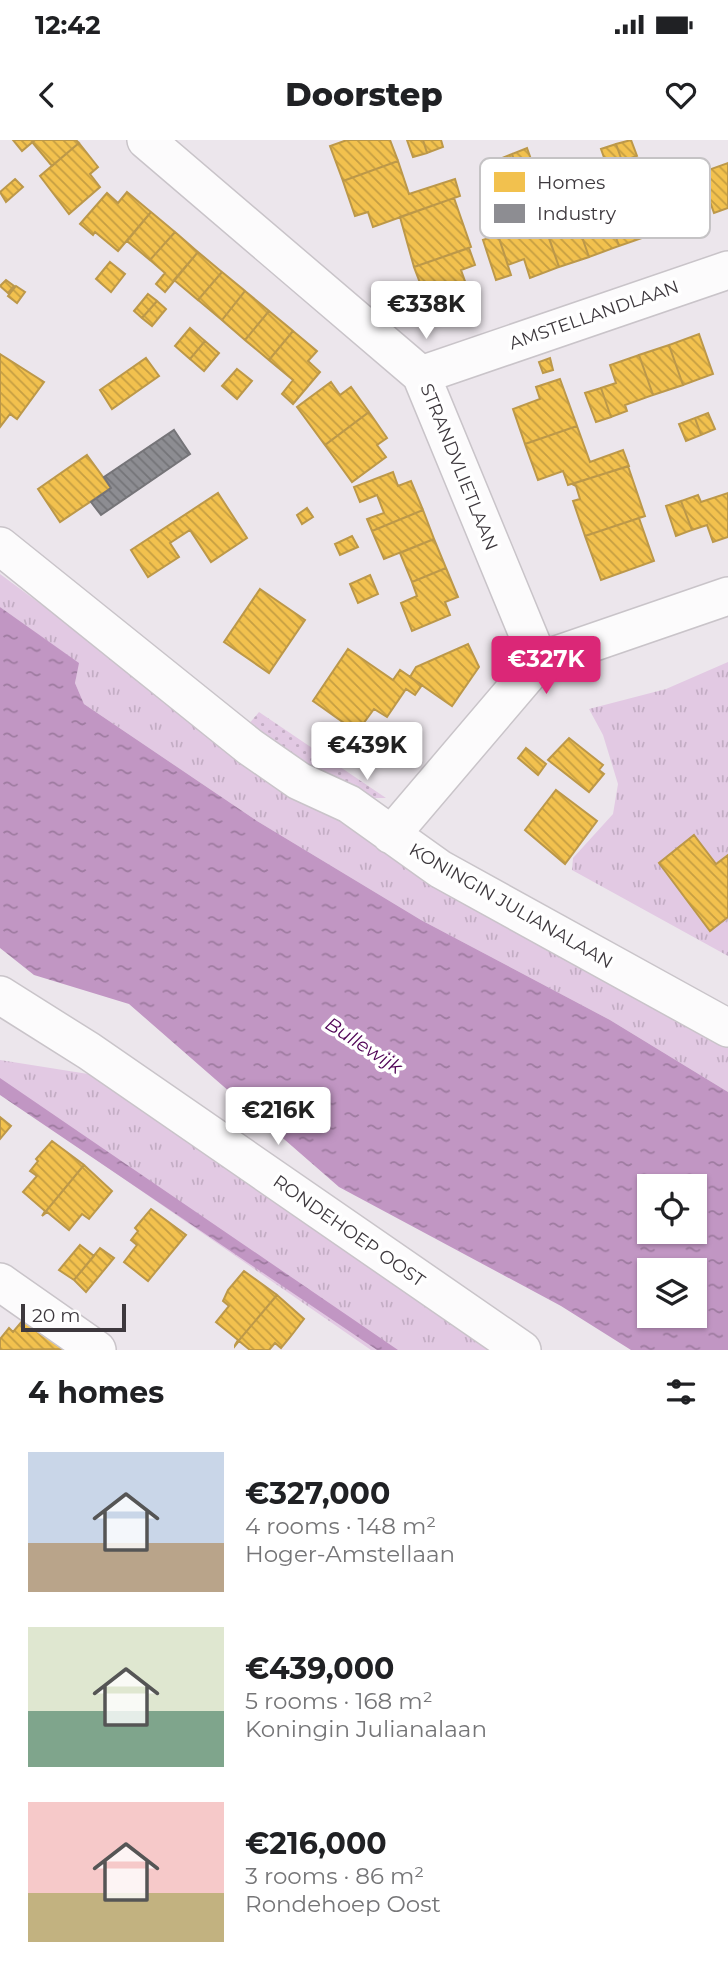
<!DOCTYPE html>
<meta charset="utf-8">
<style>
:root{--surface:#fff;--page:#f6f6f6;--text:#202124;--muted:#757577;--accent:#db2777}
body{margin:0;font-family:Montserrat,sans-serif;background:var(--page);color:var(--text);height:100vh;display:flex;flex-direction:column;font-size:26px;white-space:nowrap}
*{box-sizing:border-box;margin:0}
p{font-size:23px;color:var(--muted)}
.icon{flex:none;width:38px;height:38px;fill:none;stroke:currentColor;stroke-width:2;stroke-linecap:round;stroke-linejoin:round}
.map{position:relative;height:1210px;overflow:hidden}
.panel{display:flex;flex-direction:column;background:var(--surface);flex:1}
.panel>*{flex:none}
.fabs{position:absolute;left:637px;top:1034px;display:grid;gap:14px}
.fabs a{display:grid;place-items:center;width:70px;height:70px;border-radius:0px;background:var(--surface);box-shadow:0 2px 5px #0004;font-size:35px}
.scale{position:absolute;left:21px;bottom:18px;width:105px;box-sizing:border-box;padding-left:7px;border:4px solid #3d383d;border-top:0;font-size:19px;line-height:24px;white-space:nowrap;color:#3d383d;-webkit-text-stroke:5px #fff;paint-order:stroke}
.price{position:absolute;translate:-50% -60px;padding:0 16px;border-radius:7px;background:#fff;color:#222;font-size:23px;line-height:46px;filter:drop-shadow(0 2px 4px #0008)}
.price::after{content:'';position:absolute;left:50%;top:42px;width:21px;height:16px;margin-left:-10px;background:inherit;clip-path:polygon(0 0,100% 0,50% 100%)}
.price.selected{background:var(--accent);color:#fff}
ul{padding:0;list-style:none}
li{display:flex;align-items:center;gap:21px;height:175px;padding:0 28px}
li span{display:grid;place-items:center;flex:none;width:196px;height:140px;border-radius:0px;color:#555}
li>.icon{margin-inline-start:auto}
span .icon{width:84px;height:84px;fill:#fffc;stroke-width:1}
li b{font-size:30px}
h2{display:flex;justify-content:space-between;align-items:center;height:84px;padding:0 28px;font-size:30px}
.status{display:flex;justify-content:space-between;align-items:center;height:49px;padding:0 35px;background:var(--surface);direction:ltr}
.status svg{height:19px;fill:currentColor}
header{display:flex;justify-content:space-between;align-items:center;height:91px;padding:0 28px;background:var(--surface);font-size:32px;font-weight:800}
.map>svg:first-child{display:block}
.grass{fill:url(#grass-tufts)}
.garden{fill:url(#garden-dots)}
.water{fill:url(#water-ripples);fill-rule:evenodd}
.homes{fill:url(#homes-back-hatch);stroke:#bc9849;stroke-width:2}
.industry{fill:url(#industry-back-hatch);stroke:#757478;stroke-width:2}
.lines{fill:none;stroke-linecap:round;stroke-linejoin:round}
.minor-casing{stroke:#c9c4c9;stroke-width:40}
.minor{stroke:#fcfbfc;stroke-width:37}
.labels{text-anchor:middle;stroke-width:7;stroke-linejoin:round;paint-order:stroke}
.street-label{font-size:18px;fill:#3d383d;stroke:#fff}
.water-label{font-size:19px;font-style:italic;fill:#4e0054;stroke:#fff}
.key{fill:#fff;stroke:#c5c3c5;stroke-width:2}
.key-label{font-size:19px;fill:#3d383d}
</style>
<div class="status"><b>12:42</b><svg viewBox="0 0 49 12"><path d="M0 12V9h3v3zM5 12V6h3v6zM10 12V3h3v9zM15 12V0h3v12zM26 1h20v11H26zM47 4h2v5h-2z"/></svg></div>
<header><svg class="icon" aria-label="back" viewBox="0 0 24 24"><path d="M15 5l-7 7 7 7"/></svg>Doorstep<svg class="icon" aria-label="heart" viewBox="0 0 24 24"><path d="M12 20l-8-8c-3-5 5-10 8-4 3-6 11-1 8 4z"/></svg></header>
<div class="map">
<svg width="728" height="1210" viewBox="0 0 728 1210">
<defs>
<pattern id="grass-tufts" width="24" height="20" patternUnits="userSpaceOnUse" patternTransform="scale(1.75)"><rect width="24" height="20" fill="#e2c9e3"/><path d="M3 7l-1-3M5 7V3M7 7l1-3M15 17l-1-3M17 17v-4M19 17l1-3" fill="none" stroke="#c3adc4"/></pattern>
<pattern id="garden-dots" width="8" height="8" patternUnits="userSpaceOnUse" patternTransform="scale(1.75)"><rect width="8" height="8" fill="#e2c9e3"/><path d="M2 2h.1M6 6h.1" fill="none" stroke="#c3adc4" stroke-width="1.8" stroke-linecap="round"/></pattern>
<pattern id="water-ripples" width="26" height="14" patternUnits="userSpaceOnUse" patternTransform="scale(1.75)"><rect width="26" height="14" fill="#c196c3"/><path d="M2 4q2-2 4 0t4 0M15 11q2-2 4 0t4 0" fill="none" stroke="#9e7ba0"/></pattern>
<pattern id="homes-back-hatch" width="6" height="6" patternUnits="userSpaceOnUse" patternTransform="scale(1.75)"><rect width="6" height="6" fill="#f2c14e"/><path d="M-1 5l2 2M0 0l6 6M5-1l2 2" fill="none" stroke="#c59e42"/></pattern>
<pattern id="industry-back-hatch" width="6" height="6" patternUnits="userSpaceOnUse" patternTransform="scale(1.75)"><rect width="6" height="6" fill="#8d8d92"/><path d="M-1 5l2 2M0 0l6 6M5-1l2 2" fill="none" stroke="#747478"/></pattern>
</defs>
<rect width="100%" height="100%" fill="#ece6ec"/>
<path class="grass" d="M0 434 234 607 728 906V952L610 880 421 780 257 681 84 564 75 543 78 523 0 467Z
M728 522V816L572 730 573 718 613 674 618 644 603 595 589 569 666 549Z
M0 920 107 937 498 1210H371L0 953Z"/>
<path class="garden" d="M259 572 386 658H374L360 649 308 632 248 585Z"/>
<path class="water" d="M0 467 79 523 75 543 84 564 257 681 421 780 610 880 728 952V1210H631L561 1166 339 1047 129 864 34 835 0 808ZM649 1046H695V1092H649ZM649 1130H695V1176H649Z
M0 938 398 1210H377L0 955Z"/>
<path class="homes" d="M13 0H35L22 11Z
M35 0H76L79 3 52 26 32 2Z
M347 0H390L398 21 343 41 330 6Z
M407 0H423L427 13 413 17Z
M423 0H441L443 7 427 13Z
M631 0 637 16 622 21 616 4Z
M79 3 98 27 90 34 100 47 69 74 40 36Z
M616 4 622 21 607 26 601 9Z
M527 8 533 25 518 31 512 14Z
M512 14 518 31 509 35 502 18Z
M398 21 409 54 455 39 460 56 373 87 368 72 355 76 343 41Z
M728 23V68L714 73 700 33Z
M15 39 23 47 6 62 0 52Z
M127 52 151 72 118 111 95 92 93 95 80 84 107 53 118 63Z
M634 56 648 96 619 106 605 67Z
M454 58 471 107 414 127 400 77Z
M605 67 619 106 589 117 575 77Z
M151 72 175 92 150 120 127 101Z
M541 74 559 127 530 138 524 119 508 125 498 95 514 90 513 84Z
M575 77 589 117 559 127 545 87Z
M175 92 198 112 165 152 156 144 165 133 150 120Z
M498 95 511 135 496 140 483 100Z
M469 108 475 125 461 130 467 147 427 161 414 127Z
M198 112 222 132 198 160 174 140Z
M110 122 125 134 111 152 96 139Z
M222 132 245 151 222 180 198 160Z
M6 140 14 146 8 153 0 146Z
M16 146 25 152 17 163 8 156Z
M245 151 269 171 245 200 222 180Z
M148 154 157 161 142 178 134 171Z
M157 161 166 169 152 186 142 178Z
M269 171 293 191 269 220 245 200Z
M190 188 205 201 190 219 175 206Z
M293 191 317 211 308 221 320 232 293 264 282 254 293 240 269 220Z
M699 194 713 234 683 245 669 205Z
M205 201 219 213 204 231 190 219Z
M669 205 683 245 653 255 639 215Z
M0 214 44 242 17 279 10 274 0 287Z
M639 215 653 255 625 265 627 271 611 277 601 248 616 243 610 225Z
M146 218 159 236 112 269 100 250Z
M550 218 553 230 543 233 539 222Z
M237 229 252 241 237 259 222 246Z
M560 239 577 286 525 304 513 269 540 259 536 247Z
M331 242 340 255 351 247 369 272 325 305 297 267Z
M601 248 611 277 596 282 585 253Z
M369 272 387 298 377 305 386 317 352 342 325 305Z
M708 273 715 289 701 295 695 278Z
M695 278 701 295 686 301 679 284Z
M577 286 590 322 623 310 629 326 568 345 563 331 538 340 525 304Z
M87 315 111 348 60 382 38 349Z
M628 326 645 376 585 396 573 361 580 359 576 346 572 344Z
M393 332 398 346 411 341 423 370 372 391 367 379 384 373 377 355 360 362 354 347Z
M218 353 247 398 211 422 190 390 170 403 179 417 148 437 131 410Z
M728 353V397L713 402 707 385 692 390 681 361 698 355 701 362Z
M681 361 692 390 676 396 666 366Z
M307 368 313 377 302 384 297 375Z
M423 370 434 399 384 419 372 391Z
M639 378 654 421 601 440 585 396Z
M352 396 358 407 340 415 335 404Z
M434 399 446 428 412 442 400 413Z
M446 428 458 457 445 462 450 475 412 491 401 463 417 456 412 442Z
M370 435 378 454 358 463 350 444Z
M260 449 305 480 269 533 224 502Z
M468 504 479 527 452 566 410 537 416 527Z
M348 509 393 540 400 530 422 545 415 555 406 549 387 577 374 569 357 592 313 561Z
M569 598 603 625 599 630 604 634 589 652 548 620Z
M526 608 546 624 538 635 518 618Z
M556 650 597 681 565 724 525 690Z
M694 695 716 724 728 715V777L710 791 659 723Z
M0 977 11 986 0 999Z
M52 1001 84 1025 42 1076 45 1071 23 1052 37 1036 30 1031 38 1021 36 1019Z
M84 1025 112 1051 89 1079 82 1074 69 1090 47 1072 42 1076Z
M151 1069 186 1095 148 1141 124 1122 137 1105 131 1100 138 1091 135 1088Z
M80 1105 94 1116 74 1140 59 1130Z
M100 1108 114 1118 86 1152 74 1140Z
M244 1131 277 1155 235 1205 238 1200 216 1182 229 1166 223 1161 228 1150Z
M277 1155 304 1179 291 1196 281 1208 275 1203 269 1210H250L239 1201 235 1206V1205Z
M23 1180 64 1209 0 1210V1199L9 1188 13 1192Z"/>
<path class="industry" d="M174 290 190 314 101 375 91 362 111 348 104 337Z"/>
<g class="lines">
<g class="minor-casing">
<path id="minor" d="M146 0 421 235 539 521
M421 235 728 130
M0 406 250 607 299 641 349 664 440 729 728 888
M391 695 539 521 728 456
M0 855 89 911 522 1210
M0 1142 97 1210"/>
</g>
<use href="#minor" class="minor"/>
</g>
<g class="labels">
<g class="street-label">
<text transform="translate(594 175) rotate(-19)" y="6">AMSTELLANDLAAN</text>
<text transform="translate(459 327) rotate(68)" y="6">STRANDVLIETLAAN</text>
<text transform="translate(511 766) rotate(30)" y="6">KONINGIN JULIANALAAN</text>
<text transform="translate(349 1091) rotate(35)" y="6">RONDEHOEP OOST</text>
</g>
<g class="water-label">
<text transform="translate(364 905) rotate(33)" y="7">Bullewijk</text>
</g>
</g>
<rect x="480" y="18" width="230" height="80" rx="10" class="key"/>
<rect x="494" y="32" width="31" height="20" fill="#f2c14e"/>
<rect x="494" y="64" width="31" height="19" fill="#8d8d92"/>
<g class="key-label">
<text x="537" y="49">Homes</text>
<text x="537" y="80">Industry</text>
</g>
</svg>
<div class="fabs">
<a><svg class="icon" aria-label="locate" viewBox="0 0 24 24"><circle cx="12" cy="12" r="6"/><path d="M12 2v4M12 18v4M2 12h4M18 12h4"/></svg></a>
<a><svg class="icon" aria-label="layers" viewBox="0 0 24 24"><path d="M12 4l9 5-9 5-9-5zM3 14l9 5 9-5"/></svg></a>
</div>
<div class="scale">20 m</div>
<b class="price" style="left:426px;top:201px">€338K</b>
<b class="price selected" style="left:546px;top:556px">€327K</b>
<b class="price" style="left:367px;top:642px">€439K</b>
<b class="price" style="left:278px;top:1007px">€216K</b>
</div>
<section class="panel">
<h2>4 homes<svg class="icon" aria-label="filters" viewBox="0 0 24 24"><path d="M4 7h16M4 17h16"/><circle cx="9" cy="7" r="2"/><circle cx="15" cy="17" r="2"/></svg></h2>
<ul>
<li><span style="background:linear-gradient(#c9d6e8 65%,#b9a48a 0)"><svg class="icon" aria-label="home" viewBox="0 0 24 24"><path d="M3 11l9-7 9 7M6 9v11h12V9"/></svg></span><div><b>€327,000</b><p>4 rooms · 148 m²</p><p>Hoger-Amstellaan</p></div></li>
<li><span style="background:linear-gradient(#dfe7d0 60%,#7fa58c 0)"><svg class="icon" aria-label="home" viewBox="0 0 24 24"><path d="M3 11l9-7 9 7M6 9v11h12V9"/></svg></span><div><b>€439,000</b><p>5 rooms · 168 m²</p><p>Koningin Julianalaan</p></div></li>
<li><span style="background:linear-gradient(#f6c9c9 65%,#c2b280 0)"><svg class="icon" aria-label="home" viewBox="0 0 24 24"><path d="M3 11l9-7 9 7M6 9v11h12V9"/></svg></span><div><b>€216,000</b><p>3 rooms · 86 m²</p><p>Rondehoep Oost</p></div></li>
</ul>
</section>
